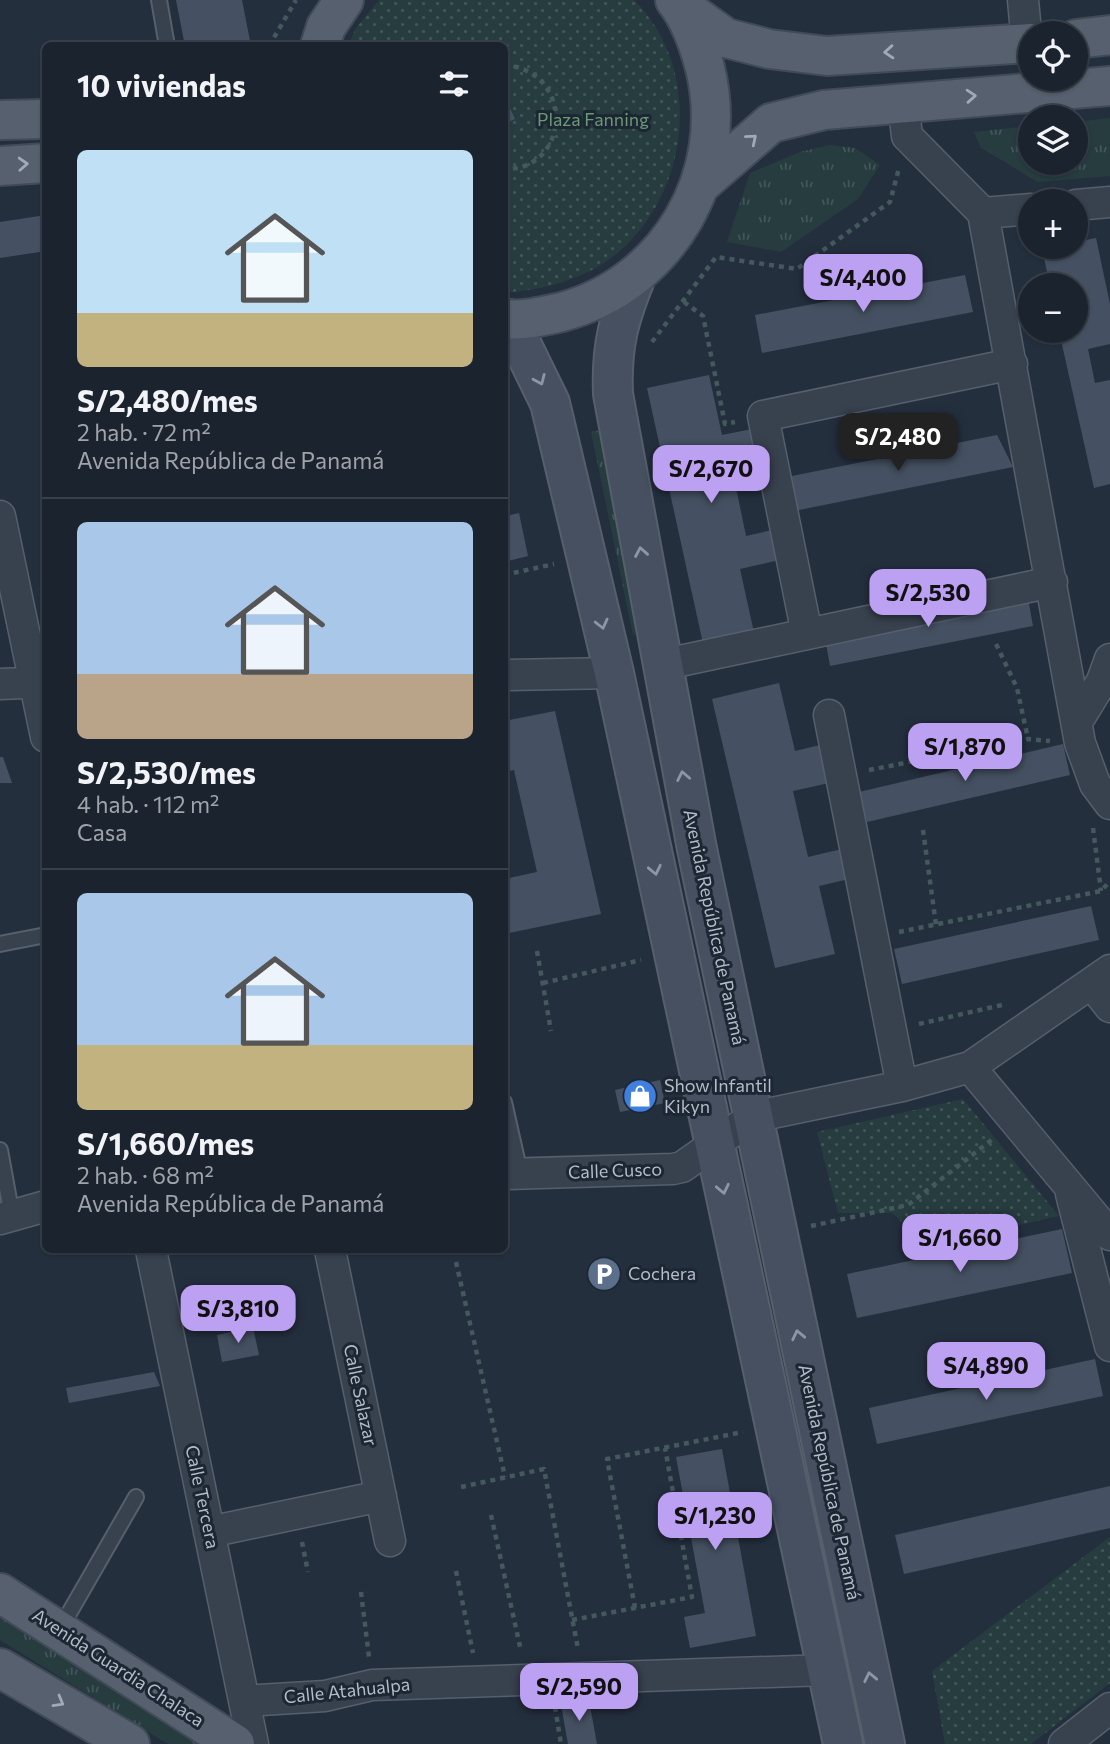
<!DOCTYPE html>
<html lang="es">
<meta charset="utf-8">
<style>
:root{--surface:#1b232e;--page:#242b36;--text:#f1f3f6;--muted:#a0a4aa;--line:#39404a;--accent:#bca0f2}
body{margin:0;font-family:Commissioner,sans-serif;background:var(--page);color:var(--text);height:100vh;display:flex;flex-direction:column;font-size:26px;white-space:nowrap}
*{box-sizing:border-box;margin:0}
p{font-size:23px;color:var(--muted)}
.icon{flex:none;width:38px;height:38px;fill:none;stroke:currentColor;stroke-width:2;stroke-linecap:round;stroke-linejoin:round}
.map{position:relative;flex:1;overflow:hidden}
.drawer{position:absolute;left:42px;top:42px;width:466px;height:1211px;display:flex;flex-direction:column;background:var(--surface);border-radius:10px;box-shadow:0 2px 5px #0004,0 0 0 2px var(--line)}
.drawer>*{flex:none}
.fabs{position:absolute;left:1018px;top:21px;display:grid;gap:14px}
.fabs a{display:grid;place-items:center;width:70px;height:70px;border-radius:50%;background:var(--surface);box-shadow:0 2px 5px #0004,0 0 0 2px var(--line);font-size:35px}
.price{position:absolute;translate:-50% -60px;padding:0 16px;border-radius:14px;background:var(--accent);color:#111;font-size:23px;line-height:46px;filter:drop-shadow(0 2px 4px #0008)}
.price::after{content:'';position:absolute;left:50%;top:42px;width:21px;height:16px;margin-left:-10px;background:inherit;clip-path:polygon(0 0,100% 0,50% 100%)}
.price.current{background:#222;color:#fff}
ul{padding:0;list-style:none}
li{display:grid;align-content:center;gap:14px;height:371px;padding:0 35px}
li+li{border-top:2px solid var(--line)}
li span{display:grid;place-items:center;height:217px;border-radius:10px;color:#555}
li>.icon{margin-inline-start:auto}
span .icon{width:126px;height:126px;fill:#fffc;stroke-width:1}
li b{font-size:30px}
h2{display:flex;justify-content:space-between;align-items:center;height:84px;padding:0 35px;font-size:30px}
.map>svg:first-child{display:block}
.grass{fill:url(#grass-tufts)}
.park{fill:url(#park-dots)}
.building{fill:#455162}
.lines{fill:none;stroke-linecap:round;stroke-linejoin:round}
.lane-casing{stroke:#565f6c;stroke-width:18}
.street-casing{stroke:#565f6c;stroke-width:33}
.secondary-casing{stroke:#565f6c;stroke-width:42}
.primary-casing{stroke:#414a57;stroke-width:42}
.path{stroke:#44595c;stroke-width:4.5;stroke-dasharray:5 5;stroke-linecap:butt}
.lane{stroke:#38414e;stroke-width:14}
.street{stroke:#38414e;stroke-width:30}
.secondary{stroke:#465061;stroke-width:38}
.primary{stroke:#56606e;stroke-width:38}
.oneway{stroke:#a1aab7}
.oneway2{stroke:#8e96a5}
.labels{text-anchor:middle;stroke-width:6;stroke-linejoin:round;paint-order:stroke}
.park-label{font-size:18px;fill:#6b9a76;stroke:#1d2633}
.street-label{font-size:18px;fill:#b4bcc9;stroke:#1d2633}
.poi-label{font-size:18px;fill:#b4bcc9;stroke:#1d2633;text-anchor:start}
</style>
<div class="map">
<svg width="1110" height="1744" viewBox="0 0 1110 1744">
<defs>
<pattern id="grass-tufts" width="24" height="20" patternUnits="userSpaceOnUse" patternTransform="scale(1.75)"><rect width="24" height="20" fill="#263c3f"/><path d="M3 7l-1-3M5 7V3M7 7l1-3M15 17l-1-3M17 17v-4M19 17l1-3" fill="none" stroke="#435659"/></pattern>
<pattern id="park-dots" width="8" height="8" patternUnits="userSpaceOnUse" patternTransform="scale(1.75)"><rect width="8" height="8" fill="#263c3f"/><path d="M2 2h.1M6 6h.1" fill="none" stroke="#435659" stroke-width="1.8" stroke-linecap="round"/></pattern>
</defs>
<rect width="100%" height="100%" fill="#242f3e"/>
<path class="grass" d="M1110 118V176L1038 182 981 148 974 132 1031 126V163H1076V122Z
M830 145 855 148 880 165 858 199 781 252 727 242 750 173 800 152Z
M612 428 654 631 633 635 591 432Z
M0 1615 210 1744H168L0 1640Z"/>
<path class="park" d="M379 0H634C705 71 690 195 614 256 581 281 544 289 504 293V46H348L356 28Z
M963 1099 1059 1216 924 1247 893 1213H838L817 1132Z
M1110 1537V1683L1031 1744H945L932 1671Z"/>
<path class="building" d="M176 0H242L251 46H185Z
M509 106 515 119 504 124V108Z
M46 215V251L0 258V222Z
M1096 238 1110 304V344L1088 349 1095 383 1110 380V484L1094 488 1059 331H1076V285H1050L1042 249 1076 247V242Z
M965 275 973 312 762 353 755 315Z
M709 375 722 435 757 428 766 466 733 473 746 536 781 528 788 558 740 569 755 637 704 648 647 388Z
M997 435 1013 467 794 511 787 477Z
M519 513 528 556 508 561 504 555V521L506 516Z
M1027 593 1033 626 830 666 824 632Z
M779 683 795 751 820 745 829 783 793 791 808 857 842 849 849 879 819 886 835 954 775 968 712 699Z
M555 711 601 914 504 934V879L537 872 514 770 504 772V721Z
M1063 744 1070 775 867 822 859 792Z
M0 757H3L12 783H0Z
M1091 906 1099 940 902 984 894 949Z
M660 1080 665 1103 620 1112 615 1090Z
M1062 1229 1072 1273 857 1318 847 1274Z
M253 1327 259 1355 222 1362 217 1335Z
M1095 1359 1103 1396 877 1444 869 1408Z
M154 1372 160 1386 69 1403 66 1388Z
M722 1449 756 1636 690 1648 684 1617 705 1613 676 1457Z
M1110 1486V1528L904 1574 895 1535Z
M589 1700 597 1744H568L561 1705Z"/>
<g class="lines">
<g class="lane-casing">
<path id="lane" d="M159 0 167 46
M0 944 46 935
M504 1102 520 1173
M0 1150 12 1216
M60 1629 136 1497"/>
</g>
<g class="street-casing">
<path id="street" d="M1023 0 1027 43
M903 102 907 136 983 213 1031 209
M1076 205 1110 202
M983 213 1080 743 1095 784 1110 804
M0 516 46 737
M807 634 763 416 1012 364
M661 665 1052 582
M504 675 614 673
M0 684 46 682
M829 715 902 1086
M1077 722 1102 681 1110 659
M1110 970 970 1067 1110 1235
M1092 984 1110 1007
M504 1174 673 1169 682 1167 753 1117 902 1086 970 1067
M1071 1194 1110 1346
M0 1219 46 1206
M151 1250 253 1744
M330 1250 390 1541
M209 1532 381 1496
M244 1701 325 1696 372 1685 827 1670
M1064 1744 1110 1708"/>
</g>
<g class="secondary-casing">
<path id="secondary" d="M637 274C619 318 611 345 613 394L697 849 885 1744
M509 319 550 403 614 673 843 1744"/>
</g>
<g class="primary-casing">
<path id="primary" d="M684 8 726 38 769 49 827 56 1031 43
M1076 39 1110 35
M320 46 326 27 344 0
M0 120 46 119
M0 166 46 163
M701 184 771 123 824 110 1110 86
M504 319C523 321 544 316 562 312 669 283 731 174 705 68 699 45 690 19 675 0
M0 1593 235 1744
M0 1668 130 1744"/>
</g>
<path class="path" d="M269 46 296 0
M504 65C575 70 571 171 504 169
M684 302 703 316 725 424 735 422
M652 342 716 257 797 269 890 202 899 168
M504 575 554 564
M996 644 1017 688 1028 739
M869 770 1028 739 1050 741
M1093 828 1101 891
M923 830 936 925
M899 932 1101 891 1110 881
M537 951 551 1031
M543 983 641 960
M919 1024 1006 1004
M811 1226 908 1205 994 1138
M456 1262 505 1477
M461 1487 544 1469 578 1649
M491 1515 521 1651
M302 1542 308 1572
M456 1571 473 1653
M361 1592 369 1657
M635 1608 607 1459 743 1432
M572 1620 692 1597 665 1448
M555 1707 561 1744"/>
<use href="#lane" class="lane"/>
<use href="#street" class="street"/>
<use href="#secondary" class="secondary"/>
<use href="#primary" class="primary"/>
</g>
<defs><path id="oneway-chevron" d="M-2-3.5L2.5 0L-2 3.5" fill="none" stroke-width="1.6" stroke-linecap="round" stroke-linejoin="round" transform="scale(1.75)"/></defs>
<g class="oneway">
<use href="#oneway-chevron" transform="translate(889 52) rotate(176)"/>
<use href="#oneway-chevron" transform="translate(971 96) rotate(-4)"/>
<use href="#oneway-chevron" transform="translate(752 139) rotate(-40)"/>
<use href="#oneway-chevron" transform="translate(23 164) rotate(-3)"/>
<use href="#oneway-chevron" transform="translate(59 1702) rotate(30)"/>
</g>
<g class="oneway2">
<use href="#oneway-chevron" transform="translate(540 380) rotate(66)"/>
<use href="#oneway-chevron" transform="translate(641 552) rotate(-100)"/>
<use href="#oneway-chevron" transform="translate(602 624) rotate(76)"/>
<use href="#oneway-chevron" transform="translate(683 776) rotate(-101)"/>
<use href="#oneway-chevron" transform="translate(655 870) rotate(78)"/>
<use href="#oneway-chevron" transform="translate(723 1189) rotate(78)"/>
<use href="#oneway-chevron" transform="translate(798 1335) rotate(-102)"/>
<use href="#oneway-chevron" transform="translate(870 1677) rotate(-102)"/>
</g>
<defs>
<g id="shop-disc" transform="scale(1.75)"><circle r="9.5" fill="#3f7fe0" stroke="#1d2633"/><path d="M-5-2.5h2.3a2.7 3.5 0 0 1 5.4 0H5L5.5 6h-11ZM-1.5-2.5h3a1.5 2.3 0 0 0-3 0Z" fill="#fff"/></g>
<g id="parking-disc" transform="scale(1.75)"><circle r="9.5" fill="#5c6f8a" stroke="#1d2633"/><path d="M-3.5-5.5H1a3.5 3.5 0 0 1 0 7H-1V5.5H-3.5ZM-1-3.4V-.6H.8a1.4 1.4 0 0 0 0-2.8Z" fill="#fff"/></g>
</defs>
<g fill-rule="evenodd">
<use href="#shop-disc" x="640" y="1096"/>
<use href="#parking-disc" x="604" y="1274"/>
</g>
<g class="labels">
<g class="park-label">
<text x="593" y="126">Plaza Fanning</text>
</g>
<g class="street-label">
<text transform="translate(714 927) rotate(78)" y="6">Avenida República de Panamá</text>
<text transform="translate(615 1171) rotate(-2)" y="6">Calle Cusco</text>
<text transform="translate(360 1395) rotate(78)" y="6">Calle Salazar</text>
<text transform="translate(829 1482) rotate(78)" y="6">Avenida República de Panamá</text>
<text transform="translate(202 1497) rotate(78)" y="6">Calle Tercera</text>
<text transform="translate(118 1668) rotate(33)" y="6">Avenida Guardia Chalaca</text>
<text transform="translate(347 1691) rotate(-6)" y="6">Calle Atahualpa</text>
</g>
<g class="poi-label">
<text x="664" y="1092">Show Infantil<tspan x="664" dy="21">Kikyn</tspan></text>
<text x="628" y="1280">Cochera</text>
</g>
</g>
</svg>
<div class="fabs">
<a><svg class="icon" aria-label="locate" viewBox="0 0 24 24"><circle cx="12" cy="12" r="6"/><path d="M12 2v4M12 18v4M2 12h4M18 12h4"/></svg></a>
<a><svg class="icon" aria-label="layers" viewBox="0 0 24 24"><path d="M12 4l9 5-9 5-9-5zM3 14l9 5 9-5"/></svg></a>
<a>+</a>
<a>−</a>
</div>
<b class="price" style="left:863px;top:314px">S/4,400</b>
<b class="price current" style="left:898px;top:473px">S/2,480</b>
<b class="price" style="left:711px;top:505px">S/2,670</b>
<b class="price" style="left:928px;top:629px">S/2,530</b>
<b class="price" style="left:965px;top:783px">S/1,870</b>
<b class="price" style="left:960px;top:1274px">S/1,660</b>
<b class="price" style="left:238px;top:1345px">S/3,810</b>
<b class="price" style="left:986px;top:1402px">S/4,890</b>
<b class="price" style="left:715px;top:1552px">S/1,230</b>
<b class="price" style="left:579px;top:1723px">S/2,590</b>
<section class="drawer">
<h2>10 viviendas<svg class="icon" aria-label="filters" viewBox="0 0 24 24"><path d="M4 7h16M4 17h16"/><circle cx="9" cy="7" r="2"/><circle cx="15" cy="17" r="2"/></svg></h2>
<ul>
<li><span style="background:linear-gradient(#bfe0f5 75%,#c2b280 0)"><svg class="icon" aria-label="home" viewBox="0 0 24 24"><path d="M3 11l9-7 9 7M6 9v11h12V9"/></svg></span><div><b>S/2,480/mes</b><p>2 hab. · 72 m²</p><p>Avenida República de Panamá</p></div></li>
<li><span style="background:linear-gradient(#a9c7e8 70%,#b9a48a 0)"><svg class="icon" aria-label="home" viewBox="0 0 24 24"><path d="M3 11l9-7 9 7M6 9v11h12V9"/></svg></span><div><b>S/2,530/mes</b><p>4 hab. · 112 m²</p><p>Casa</p></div></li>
<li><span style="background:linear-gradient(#a9c7e8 70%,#c2b280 0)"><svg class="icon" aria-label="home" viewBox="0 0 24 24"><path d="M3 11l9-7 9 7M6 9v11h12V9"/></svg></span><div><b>S/1,660/mes</b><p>2 hab. · 68 m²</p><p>Avenida República de Panamá</p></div></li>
</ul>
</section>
</div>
